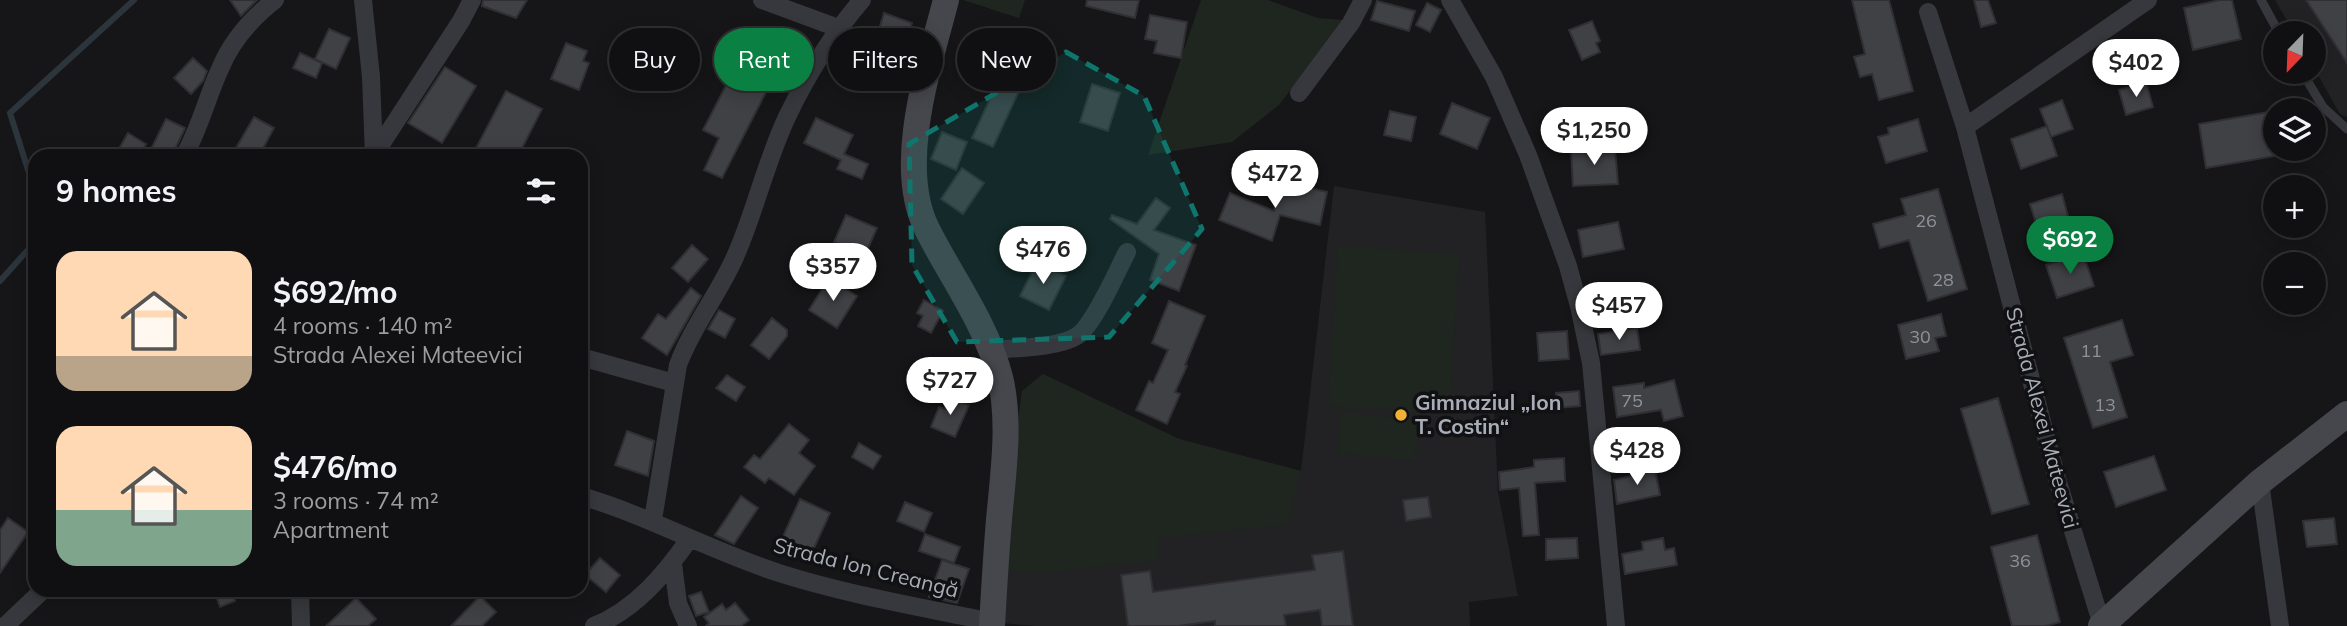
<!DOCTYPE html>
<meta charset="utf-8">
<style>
:root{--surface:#101012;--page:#1e1e20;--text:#f1f3f6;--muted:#9c9d9f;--line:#303032;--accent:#0b8043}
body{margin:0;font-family:Mulish,sans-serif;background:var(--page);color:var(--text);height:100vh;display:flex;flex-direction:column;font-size:26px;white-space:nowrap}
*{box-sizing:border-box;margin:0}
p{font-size:23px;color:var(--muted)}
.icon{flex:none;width:38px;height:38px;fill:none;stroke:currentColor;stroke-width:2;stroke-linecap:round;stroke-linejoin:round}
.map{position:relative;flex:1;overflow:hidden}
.side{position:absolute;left:28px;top:149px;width:560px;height:448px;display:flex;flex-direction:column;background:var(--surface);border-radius:21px;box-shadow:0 4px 18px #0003,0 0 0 2px var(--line)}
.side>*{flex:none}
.banner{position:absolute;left:609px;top:28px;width:665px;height:63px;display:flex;gap:14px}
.needle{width:46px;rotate:203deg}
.controls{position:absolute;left:2263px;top:21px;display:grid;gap:14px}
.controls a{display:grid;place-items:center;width:63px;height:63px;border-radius:50%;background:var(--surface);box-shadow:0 4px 18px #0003,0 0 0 2px var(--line);font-size:35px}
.price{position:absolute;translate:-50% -60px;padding:0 16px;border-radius:24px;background:#fff;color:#222;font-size:23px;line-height:46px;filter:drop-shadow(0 2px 4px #0008)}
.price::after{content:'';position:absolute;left:50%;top:42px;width:21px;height:16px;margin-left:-10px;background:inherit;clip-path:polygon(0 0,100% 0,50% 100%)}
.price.selected{background:var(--accent);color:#fff}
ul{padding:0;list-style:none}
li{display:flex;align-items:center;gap:21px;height:175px;padding:0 28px}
li span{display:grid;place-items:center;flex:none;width:196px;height:140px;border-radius:21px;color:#555}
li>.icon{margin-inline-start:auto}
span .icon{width:84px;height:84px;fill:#fffc;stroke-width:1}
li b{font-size:30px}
h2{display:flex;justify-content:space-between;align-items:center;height:84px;padding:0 28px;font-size:30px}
.pill{padding:0 24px;border-radius:32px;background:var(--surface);box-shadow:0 4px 18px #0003,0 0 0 2px var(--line);font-size:24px;line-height:63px}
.pill.selected{background:var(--accent);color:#fff}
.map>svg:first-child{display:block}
.built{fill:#222225}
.green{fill:#1e261f}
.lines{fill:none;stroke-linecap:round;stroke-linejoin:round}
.stream{stroke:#2c353c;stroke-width:6}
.building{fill:#404145;stroke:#303034;stroke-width:2}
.lane{stroke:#37383d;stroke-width:9}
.street{stroke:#37383d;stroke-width:18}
.secondary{stroke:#45474d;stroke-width:26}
.marked{fill:#0f766e;fill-opacity:0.2;stroke:#0f766e;stroke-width:5;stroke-dasharray:14 9;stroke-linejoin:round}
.poi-dot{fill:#f2b134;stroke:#111113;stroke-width:2.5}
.labels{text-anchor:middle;stroke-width:7;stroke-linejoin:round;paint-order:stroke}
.number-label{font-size:18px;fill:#8e929b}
.poi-label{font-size:21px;font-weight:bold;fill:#a8adb8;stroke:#111113;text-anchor:start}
.street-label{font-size:21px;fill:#a8adb8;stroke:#111113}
</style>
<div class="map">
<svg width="2347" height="626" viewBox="0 0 2347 626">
<rect width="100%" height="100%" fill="#161618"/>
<path class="built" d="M2275 0H2347V117L2340 114 2314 68V33H2294Z
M1334 186 1485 212 1498 492 1518 596 1469 602 1470 626H1036L1002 623 1006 499 1022 391 1043 374 1179 439 1301 471Z"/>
<path class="green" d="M963 0H1025L1019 18Z
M1201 0H1268L1318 18 1344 20 1279 105 1232 142 1148 155Z
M1338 246 1459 254 1449 414 1328 406Z
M1043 374 1179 439 1301 471 1288 525 1158 538 1159 560 1041 573 1005 570 1022 391Z
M1339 412 1418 420 1415 460 1338 453Z"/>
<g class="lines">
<path class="stream" d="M35 192 10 113 134 0
M0 281 35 242"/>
</g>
<path class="building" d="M230 0H257L241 16Z
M483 0H527L516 18 482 6Z
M1087 0H1139L1135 18 1086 6Z
M1852 0H1889L1913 91 1879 100 1872 74 1860 77 1854 57 1865 54Z
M1974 0H1988L1996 23 1981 27Z
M2220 0H2232L2241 39 2193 50 2184 8Z
M2306 0H2347V63Z
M1377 1 1415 11 1409 31 1371 20Z
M1427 3 1441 10 1430 32 1416 25Z
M884 13 912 23 903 51 875 42Z
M1150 15 1187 22 1181 58 1154 53 1157 41 1145 39Z
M1592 21 1600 41 1596 43 1600 52 1582 60 1569 30Z
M993 28 1019 39 1011 58 985 47Z
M329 29 350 38 336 69 315 59Z
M667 32 693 46 681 67 656 53Z
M752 35 786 53 722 178 704 170 719 138 703 130Z
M566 43 587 51 583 61 589 63 579 90 551 79Z
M300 53 322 63 316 78 293 68Z
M193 58 207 71 203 81 191 94 174 78Z
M1005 66 1026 76 993 147 972 138Z
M445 67 476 86 442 143 408 123Z
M2146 82 2153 107 2126 115 2119 90Z
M1092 84 1120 93 1108 131 1080 122Z
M506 91 542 109 518 156H472Z
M2062 100 2073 129 2051 137 2040 109Z
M1452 103 1490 118 1477 149 1440 134Z
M1390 111 1416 117 1411 141 1384 135Z
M2275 111V156L2206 168 2199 124Z
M254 117 274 128 259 156H250L236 148Z
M816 118 853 135 844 154 868 164 862 179 837 169 841 160 804 143Z
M166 119 185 128 172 156H165L151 149Z
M1918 119 1927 151 1886 163 1878 137 1889 134 1888 128Z
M2047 126 2057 156 2021 169 2011 139Z
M942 132 967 142 956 170 931 159Z
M128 133 146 144 139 156H135L120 147Z
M1615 148 1618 184 1573 186 1571 151Z
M962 168 984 183 963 214 941 199Z
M1281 181 1327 192 1320 225 1280 215 1272 241 1219 220 1230 193 1274 211Z
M1938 189 1967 289 1928 301 1909 240 1880 248 1873 224 1906 215 1901 199Z
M2062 194 2070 224 2039 233 2030 204Z
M1156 198 1170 208 1154 230 1196 245 1179 291 1150 280 1159 254 1110 219 1112 215 1137 224Z
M846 215 877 228 865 255 834 242Z
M1618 222 1624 249 1583 257 1578 230Z
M692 245 708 259 688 282 672 268Z
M2083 253 2094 286 2057 298 2046 265Z
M1037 262 1066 276 1049 310 1020 296Z
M829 278 857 296 837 328 809 310Z
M691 288 701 296 667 355 642 338 658 314 666 319Z
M924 300 943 311 931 333 918 326 923 316 917 313Z
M1169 301 1205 316 1185 365 1187 366 1175 392 1180 394 1167 424 1136 410 1149 381 1153 383 1168 350 1152 343Z
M719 310 735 319 725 338 708 329Z
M1941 314 1946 336 1935 338 1939 351 1906 359 1898 325Z
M772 318 787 330V336L769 359 751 345Z
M2122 320 2133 355 2110 362 2127 417 2093 428 2064 338Z
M1637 328 1640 350 1601 355 1598 334Z
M1567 331 1569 359 1539 361 1537 333Z
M727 375 745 387 736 401 716 388Z
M1674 380 1683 416 1664 421 1661 410 1617 417 1613 387 1644 383V388Z
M1579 391 1580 406 1557 408 1556 393Z
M950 397 969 405 955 437 931 427 939 407 945 409Z
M1998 398 2029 504 1992 514 1961 409Z
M789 424 809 440 799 453 815 466 794 495 769 478 765 483 744 467 754 455 760 459Z
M627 431 654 441 648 476 615 465Z
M859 443 881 456 873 469 852 457Z
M2154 456 2166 490 2116 507 2104 472Z
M1564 458 1565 481 1535 483 1539 535 1523 536 1519 488 1500 490 1499 472 1534 467V460Z
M1655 470 1660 495 1617 504 1614 480Z
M741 496 758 508 734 544 715 535Z
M1428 497 1431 517 1406 521 1403 500Z
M800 499 830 513 810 557 780 543Z
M905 502 932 513 924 532 897 521Z
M8 518 28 532 0 573V530Z
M2334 518 2337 544 2307 547 2303 521Z
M925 534 960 547 954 563 919 551Z
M2037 535 2060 622 2046 626H2012L1991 547Z
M1577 538 1578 558 1546 560V539Z
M1663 538 1665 550 1674 548 1677 565 1625 574 1622 554 1643 550 1642 542Z
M1343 551 1353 626H1322L1320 610 1284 615 1286 626H1215V621L1178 626H1128L1121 575 1150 571 1153 592 1315 570 1312 555Z
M600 558 620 575 606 592 585 575Z
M942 560 969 569 957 603 929 597Z
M214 590H231L235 601 220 607Z
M701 592 709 612 696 616 689 596Z
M480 596 496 612 482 626H451Z
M356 598 376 619 368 626H326Z
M735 603 749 620 741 626H706L709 623 704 617 722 604 726 610Z"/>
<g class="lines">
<path class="lane" d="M2261 0 2279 33
M2302 72 2323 107 2347 129"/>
<path class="street" d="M363 0 371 77 374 156
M762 0 838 28
M1450 0 1494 77 1528 155 1568 266 1579 306 1591 363 1616 626
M1928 12 1965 127 2057 479 2102 625
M1299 93 1351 23 1363 0
M1965 127 2148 0
M374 155 461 21 472 0
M184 156C200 128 207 97 220 69 231 42 252 18 275 0
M991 350C1015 348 1058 348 1077 336 1094 325 1117 271 1127 252
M581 357 674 383
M2260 482 2280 626
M581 496C649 516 711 551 779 573 848 595 921 607 992 622
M653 520 678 365C692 327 718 295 735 257 755 212 766 161 787 117 807 75 832 35 862 0
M673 564 678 603 688 626
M300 590 301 626
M5 626 43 590
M594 626C635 610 665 574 690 538"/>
<path class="secondary" d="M946 0C929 66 895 165 927 229 951 277 986 323 1000 377 1011 422 1003 474 999 520 996 555 994 590 992 626
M2101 626 2260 482 2347 414"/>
</g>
<path class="marked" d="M1066 52 1144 96 1202 229 1109 337 957 342 912 265 909 144Z"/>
<circle class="poi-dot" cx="1401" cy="415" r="7"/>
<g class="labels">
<g class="number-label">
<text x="1926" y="227">26</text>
<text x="1943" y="286">28</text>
<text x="1920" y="343">30</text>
<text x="2091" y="357">11</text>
<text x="1632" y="407">75</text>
<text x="2105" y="411">13</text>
<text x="2020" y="567">36</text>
</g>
<g class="poi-label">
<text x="1415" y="410">Gimnaziul „Ion<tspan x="1415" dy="24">T. Costin“</tspan></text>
</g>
<g class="street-label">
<text transform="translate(2042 418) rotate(75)" y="7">Strada Alexei Mateevici</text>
<text transform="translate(866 568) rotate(14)" y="7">Strada Ion Creangă</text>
</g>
</g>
</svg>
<div class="controls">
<a><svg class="needle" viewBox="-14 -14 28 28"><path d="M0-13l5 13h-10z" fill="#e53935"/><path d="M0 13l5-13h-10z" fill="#9c9d9f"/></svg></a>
<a><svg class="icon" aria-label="layers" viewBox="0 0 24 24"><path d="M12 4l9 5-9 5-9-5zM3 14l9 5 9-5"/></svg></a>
<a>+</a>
<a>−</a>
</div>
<b class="price" style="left:2136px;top:99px">$402</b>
<b class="price" style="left:1594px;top:167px">$1,250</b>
<b class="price" style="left:1275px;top:210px">$472</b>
<b class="price selected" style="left:2070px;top:276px">$692</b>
<b class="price" style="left:1043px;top:286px">$476</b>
<b class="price" style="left:833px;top:303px">$357</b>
<b class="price" style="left:1619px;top:342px">$457</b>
<b class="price" style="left:950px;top:417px">$727</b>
<b class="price" style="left:1637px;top:487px">$428</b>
<div class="banner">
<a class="pill">Buy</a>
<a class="pill selected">Rent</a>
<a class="pill">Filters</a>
<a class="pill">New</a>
</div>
<section class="side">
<h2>9 homes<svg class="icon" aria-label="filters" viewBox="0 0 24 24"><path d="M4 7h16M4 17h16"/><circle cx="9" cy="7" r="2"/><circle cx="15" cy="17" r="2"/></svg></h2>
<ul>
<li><span style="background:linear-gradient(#ffd9b3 75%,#b9a48a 0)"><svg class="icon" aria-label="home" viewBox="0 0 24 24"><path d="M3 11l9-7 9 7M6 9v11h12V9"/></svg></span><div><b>$692/mo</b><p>4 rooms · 140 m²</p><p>Strada Alexei Mateevici</p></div></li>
<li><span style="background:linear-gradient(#ffd9b3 60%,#7fa58c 0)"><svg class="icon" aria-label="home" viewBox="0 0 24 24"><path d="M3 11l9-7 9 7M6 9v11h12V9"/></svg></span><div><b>$476/mo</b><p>3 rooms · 74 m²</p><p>Apartment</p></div></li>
</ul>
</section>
</div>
